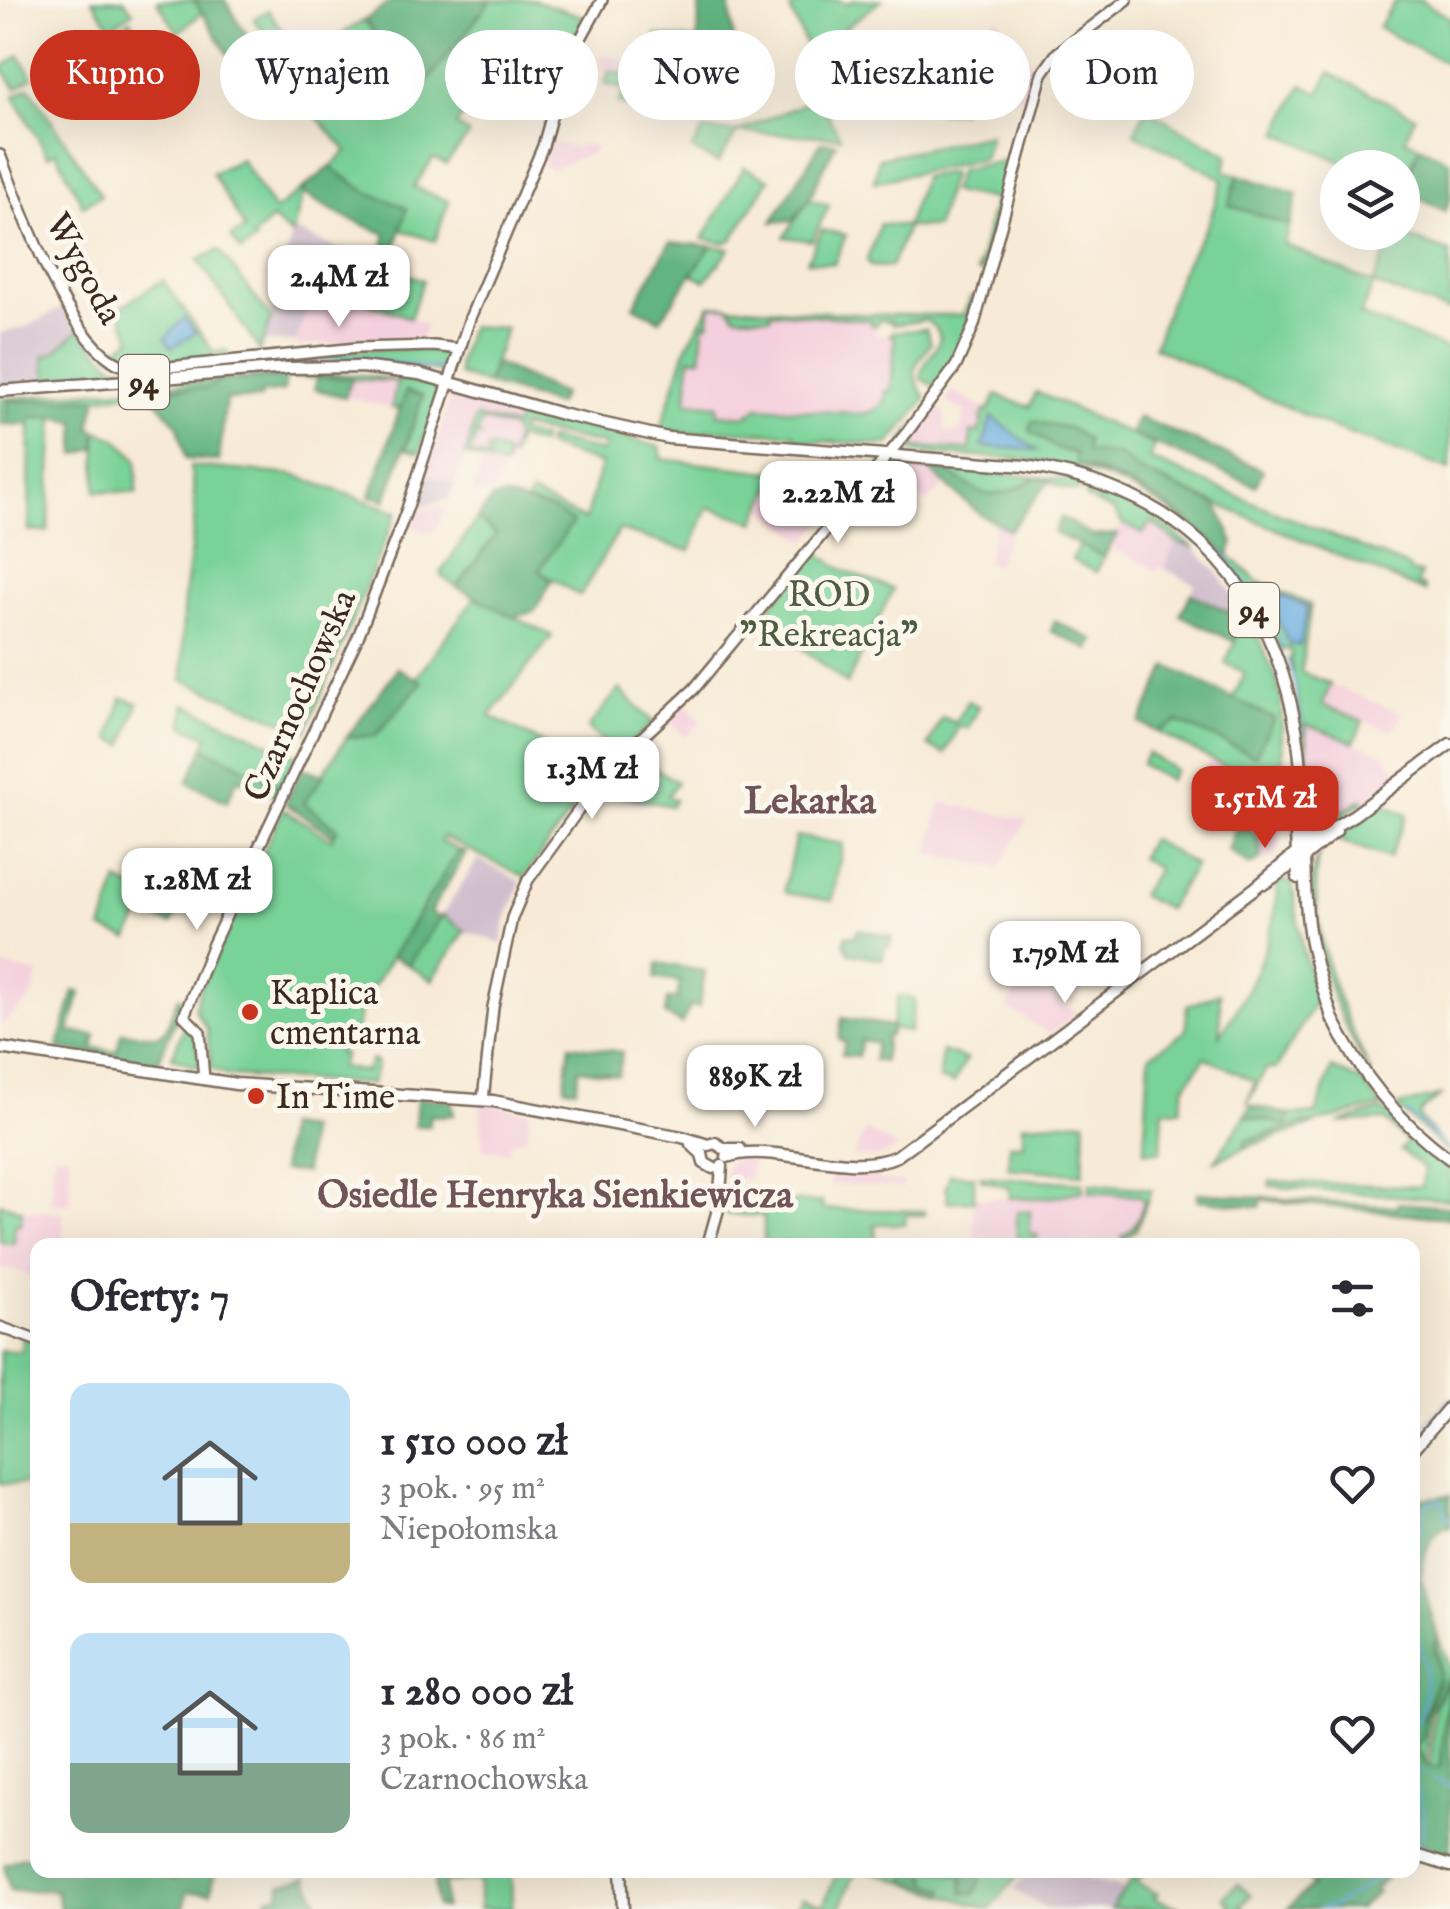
<!DOCTYPE html>
<html lang="pl">
<meta charset="utf-8">
<style>
:root{--surface:#fff;--page:#f2f2f3;--text:#2b2b33;--muted:#7c7c81;--accent:#c8321e}
body{margin:0;font-family:"IM FELL English",serif;background:var(--page);color:var(--text);height:100vh;display:flex;flex-direction:column;font-size:38px;white-space:nowrap}
*{box-sizing:border-box;margin:0}
p{font-size:32px;color:var(--muted)}
.icon{flex:none;width:55px;height:55px;fill:none;stroke:currentColor;stroke-width:2;stroke-linecap:round;stroke-linejoin:round}
.map{position:relative;flex:1;overflow:hidden}
.side{position:absolute;left:30px;top:1238px;width:1390px;height:640px;display:flex;flex-direction:column;background:var(--surface);border-radius:20px;box-shadow:0 10px 40px #0002}
.side>*{flex:none}
.banner{position:absolute;left:30px;top:30px;width:1390px;height:90px;display:flex;gap:20px}
.fabs{position:absolute;left:1320px;top:150px;display:grid;gap:20px}
.fabs a{display:grid;place-items:center;width:100px;height:100px;border-radius:50%;background:var(--surface);box-shadow:0 10px 40px #0002;font-size:50px}
.price{position:absolute;translate:-50% -85px;padding:0 22px;border-radius:20px;background:#fff;color:#222;font-size:32px;line-height:65px;filter:drop-shadow(0 2px 5px #0008)}
.price::after{content:'';position:absolute;left:50%;top:60px;width:30px;height:22px;margin-left:-15px;background:inherit;clip-path:polygon(0 0,100% 0,50% 100%)}
.price.on{background:var(--accent);color:#fff}
ul{padding:0;list-style:none}
li{display:flex;align-items:center;gap:30px;height:250px;padding:0 40px}
li span{display:grid;place-items:center;flex:none;width:280px;height:200px;border-radius:20px;color:#555}
li>.icon{margin-inline-start:auto}
span .icon{width:120px;height:120px;fill:#fffc;stroke-width:1}
li b{font-size:42px}
h2{display:flex;justify-content:space-between;align-items:center;height:120px;padding:0 40px;font-size:42px}
.chip{padding:0 35px;border-radius:45px;background:var(--surface);box-shadow:0 10px 40px #0002;font-size:35px;line-height:90px}
.chip.on{background:var(--accent);color:#fff}
.map>svg:first-child{display:block}
.built{fill:#f4cfdd}
.industrial{fill:#d0bdcd}
.green{fill:#79d298;stroke:#5a7e5b;stroke-width:2.5}
.forest{fill:#62b480;stroke:#4e6f4f;stroke-width:2.5}
.water{fill:#6aafe0;stroke:#526c7f;stroke-width:2.5}
.lines{fill:none;stroke-linecap:round;stroke-linejoin:round}
.stream{stroke:#6aafe0;stroke-width:2.5}
.minor-casing{stroke:#7d6d5e;stroke-width:14}
.major-casing{stroke:#7d6d5e;stroke-width:15}
.minor{stroke:#fff;stroke-width:9}
.major{stroke:#fff;stroke-width:10}
.poi-dot{fill:#c8321e;stroke:#fbf7ec;stroke-width:4}
.labels{text-anchor:middle;stroke-width:10;stroke-linejoin:round;paint-order:stroke}
.shield{fill:#fbf7ec;stroke:#75685c;stroke-width:2.5}
.shield-label{font-size:32px;font-weight:bold;fill:#3b2a1e}
.street-label{font-size:35px;fill:#3b2a1e;stroke:#fbf7ec}
.park-label{font-size:35px;fill:#4e5c43;stroke:#fbf7ec}
.poi-label{font-size:35px;fill:#3b2a1e;stroke:#fbf7ec;text-anchor:start}
.neighbourhood-label{font-size:38px;font-weight:bold;fill:#705457;stroke:#fbf7ec}
</style>
<div class="map">
<svg width="1450" height="1909" viewBox="0 0 1450 1909">
<rect width="100%" height="100%" fill="#fbf7ec"/>
<filter id="ink" filterUnits="userSpaceOnUse"><feTurbulence type="fractalNoise" baseFrequency=".01" numOctaves="2"/><feDisplacementMap in="SourceGraphic" scale="20" xChannelSelector="R" yChannelSelector="G"/><feConvolveMatrix kernelMatrix="1 2 1 2 8 2 1 2 1" color-interpolation-filters="sRGB"/></filter>
<filter id="wash" filterUnits="userSpaceOnUse"><feTurbulence type="fractalNoise" baseFrequency=".0048" numOctaves="4" result="noise"/><feDisplacementMap in="SourceGraphic" scale="40" xChannelSelector="R" yChannelSelector="G"/><feGaussianBlur stdDeviation="2.25" result="paint"/><feColorMatrix in="noise" values="0 0 0 0 0 0 0 0 0 0 0 0 0 0 0 0 0 1.4 0 .05"/><feComposite in="paint" operator="in"/></filter>
<g filter="url(#wash)">
<rect width="100%" height="100%" fill="#f7ead6"/>
<path class="built" d="M997 17 1037 71 1025 96 992 99 955 45Z
M602 54 666 70 664 84 598 68Z
M973 80 991 103 960 110 951 94Z
M551 142 576 148 578 144 595 146 594 152 551 169 542 165Z
M315 282 426 324 420 342 368 341 295 346Z
M710 305 877 315 876 335 897 336 892 398 873 417 758 422 665 415 687 346Z
M352 378 397 381 392 408 345 397Z
M953 391 985 410 978 434 971 433 970 450 916 447 908 440 937 406 945 412V432L955 433 960 429 966 412 946 402Z
M455 393 520 410 516 425 521 427 508 469 503 468 496 491 473 495 483 461 466 456 455 483 423 474 432 445H436L451 396Z
M789 460 853 465 864 472 806 542 762 507 784 464 789 465Z
M885 466 929 470 944 486 926 503Z
M447 505 434 534 407 526 412 512Z
M995 522 1010 530 997 565 986 563Z
M1150 522 1176 542 1164 569 1159 567 1157 571 1110 547 1122 523 1143 533Z
M1330 684 1403 714 1391 731 1322 705Z
M685 703 702 722 686 738 668 719Z
M1306 723 1383 753 1400 775 1364 802 1321 825 1312 821Z
M1210 760 1251 781 1264 798 1284 804 1281 846 1272 858 1261 859 1259 837 1247 825 1212 804 1220 796 1197 783Z
M940 802 1027 820 1000 868 930 853Z
M0 965 38 974 33 995 27 1003 0 1026Z
M1024 980 1077 1013 1050 1034 1007 1008Z
M480 1102 530 1111 527 1137 510 1143 509 1152 483 1149Z
M865 1130 899 1148 877 1158 853 1157Z
M54 1153 69 1154 71 1203H51Z
M740 1157 752 1159 748 1179H739L737 1187 726 1186 725 1170 731 1160Z
M831 1165 879 1169V1181L904 1182V1187L830 1185Z
M1082 1191 1140 1196 1144 1201 1129 1233 1104 1245H974V1198H1048Z
M0 1203 17 1209 63 1212V1245H38L37 1280 14 1269 0 1268Z"/>
<path class="industrial" d="M293 230 343 251 331 289 315 282 296 342H264Z
M63 307 79 330 54 354 44 357 47 379 0 382V333L29 326Z
M423 474 455 483 449 499 417 506 425 479 421 477Z
M1176 542 1194 548 1216 571 1250 618 1191 594 1195 584 1164 569Z
M478 859 521 882 506 918 502 944 465 931 442 915Z
M1030 1870H1058L1123 1889 1111 1909H1046L1014 1890Z"/>
<path class="green" d="M92 0H124L133 12 111 27Z
M194 0 202 13 178 33 157 1Z
M491 0H534L585 17 573 39 529 28 509 62 557 79 552 96 495 75 456 125 469 135 446 164 433 158 414 187 449 201 435 241 401 230 406 208 365 191 330 167 347 151 281 77 305 61 357 110 399 95 340 37 341 34 365 20 417 94Z
M806 0H839L846 4 855 0H882L810 54 790 9Z
M1396 0H1420L1450 18V65L1378 28Z
M268 10 302 59 288 67 254 19Z
M131 20 159 65 145 74 115 31Z
M656 35 698 41 705 71 653 68Z
M19 55 33 77 16 88 2 68Z
M609 71 664 84 662 97 651 96 648 111 619 104 624 89 605 84Z
M1330 73 1415 116 1405 139 1420 146 1403 183 1402 168 1353 167 1278 133 1302 85 1319 93Z
M29 87 101 195 83 206 56 151 48 156 14 96Z
M818 97 840 137 737 132 718 163 692 149 704 130 737 132Z
M1146 109 1228 155 1225 171 1238 175 1229 205 1290 226 1284 244 1373 284 1394 233 1450 252V312L1374 284 1360 315 1450 350V470L1333 428 1154 347 1180 273 1209 222 1223 179 1134 133Z
M990 134 983 159 874 182 879 158Z
M241 159 274 211 305 187 292 235 272 219 253 237 256 241 241 251 231 237 245 229 212 173Z
M1013 159 981 273 977 272 994 199 951 192 959 170Z
M744 167 769 179 732 240 724 243 703 239Z
M949 172 951 174 936 227H907L891 267 870 266 867 260 880 224 906 226 923 177Z
M809 199 829 205 812 241 784 237Z
M822 230 846 235 834 264 807 261Z
M711 246 730 249 705 281 692 274Z
M219 250 271 318 260 351 198 260Z
M343 251 423 280 410 318 331 289Z
M163 280 214 353 225 350 231 357 145 366 110 354 132 338 118 309Z
M971 297H975C969 328 959 366 934 386L922 379 921 373C927 353 957 338 925 320L892 325 891 321 878 320 877 325H871V320L771 312 770 317 736 315 728 306H710L709 324H704L701 358H690L687 402 718 405V414L747 416 758 407 863 414 873 411 884 403 886 391H891L895 337 890 335 893 332 926 329 931 343C910 372 910 368 926 399L888 445 795 440V434L707 430 706 434 660 431 687 346 710 305 877 315H963Z
M470 326 506 328 487 384 459 375 458 364Z
M79 330 113 365 142 373 373 349 446 350 451 360 447 369 440 372 371 361 325 360 143 377 141 373 47 379 44 356 54 353Z
M299 373 361 375 436 386 439 393 419 453 406 449 422 396 406 391 400 409 392 408 397 381 285 377 221 381 205 388 149 386Z
M143 387 144 391 97 398 7 402V424H0V399Z
M1036 392 1154 445 1149 459 1408 567 1412 573H1421L1417 584 1424 587 1425 592 1141 472 1118 455 1057 449 1075 453 1077 464 1155 497 1209 537 1257 581 1311 605 1301 672 1330 684 1323 705 1363 721 1354 742 1306 724 1312 821 1321 824 1362 799 1364 802 1325 825H1313L1310 821 1302 722 1290 658 1292 656 1289 648 1281 651C1228 537 1146 471 1018 459 982 455 939 459 904 448V440L916 424 919 426 908 440 916 447 970 450 971 432 978 433 983 420 981 419 985 410 988 412 996 395 1030 407Z
M520 410 660 447 662 459 779 473 755 522 708 507 690 551 619 530 580 596 538 570 550 509 527 502 531 494 585 520 601 464 545 446 549 439 603 452 606 445 521 427 519 433 542 439 540 445 517 438 510 459 515 438 513 429 483 421 477 432 481 436 476 435 470 454 489 458 487 450 492 448 507 454 504 467 465 455 476 417 515 426Z
M30 417H54L48 532 29 531Z
M97 431 117 439 137 459V493L96 491Z
M890 463 1077 481 1079 491C1064 492 1051 480 1036 477L1015 491 983 496 940 471 885 466Z
M190 466 294 475 397 512 306 731 183 680C184 654 181 626 184 600 189 549 201 520 190 466Z
M1091 486 1136 503 1194 548 1176 542 1151 522 1143 534 1122 523 1114 511 1086 498 1085 491Z
M477 519 497 533 457 587 442 577V571Z
M1079 545 1104 557 1096 572 1072 560Z
M814 550 844 571 893 589 847 684 763 616Z
M475 597 552 636 490 716 585 765 582 770 595 779 524 877 443 837 441 842 459 850 362 1004 355 1037 342 1033 338 1053 344 1054 340 1067 366 1072 371 1060 377 1062 372 1084 228 1076 211 1068 207 1029 194 1009 200 989 283 809 331 839 337 828 304 803 347 737 375 736 422 682 416 678Z
M1232 613 1250 618 1276 678 1281 700 1284 804 1264 798 1247 786 1251 780 1158 732 1178 721 1255 755 1274 719 1232 700 1245 673 1225 663 1235 642Z
M619 689 653 722 622 752 615 753 588 728Z
M122 698 138 703 124 745 110 738Z
M968 701 979 707 968 728 959 726 945 754 928 746 942 717 955 723Z
M185 704 297 756 282 786 204 747 208 737 183 725Z
M1147 753 1175 770 1169 780 1141 764Z
M634 755 677 782 667 796 675 800 671 806 600 791Z
M1382 803 1407 815 1389 858 1335 839Z
M796 836 843 844 832 901 786 893 784 890Z
M1150 839 1195 865 1167 909 1140 895 1158 869 1140 858Z
M1319 854C1314 872 1316 888 1317 907 1323 973 1345 1016 1372 1075 1339 1021 1318 971 1313 907 1311 887 1309 872 1319 854Z
M174 871 193 880 171 924 153 916Z
M1281 880 1292 883 1303 951 1317 999 1276 1069H1266L1247 1104 1255 1082 1205 1057 1184 1088 1180 1110 1163 1109 1161 1151H1144L1149 1056 1186 1031 1187 1006 1220 993V1035C1250 991 1277 937 1277 882Z
M118 881 149 895 129 939 102 929Z
M442 915 465 931 432 980 408 965Z
M1046 941 1080 960 1072 974 1039 954Z
M898 996 915 999 910 1032 891 1029Z
M186 1022 194 1029 200 1068 172 1057Z
M942 1051 966 1059 954 1083 939 1079Z
M1332 1068 1362 1082 1382 1106 1246 1140 1244 1148 1215 1161 1245 1116 1286 1125 1290 1115 1316 1114Z
M1442 1095 1422 1110 1419 1117 1450 1153 1399 1109V1106Z
M1381 1110 1389 1113 1413 1140 1450 1165V1200L1269 1186 1270 1181 1422 1187 1424 1168 1400 1150 1407 1142 1385 1120 1338 1123Z
M1085 1120 1083 1174 1009 1168V1144H1023V1124Z
M950 1174 974 1176V1201L947 1202 948 1192 945 1190Z
M980 1176 1083 1183V1191L1048 1198H1010L1009 1187 982 1180Z
M1090 1183 1152 1189 1136 1230 1122 1241V1236C1136 1229 1139 1215 1144 1202L1140 1196 1090 1192Z
M726 1186 737 1187 739 1202H822V1209L924 1211V1215H906L905 1224H875L876 1245H820L814 1242 764 1245V1216L726 1214Z
M0 1203 22 1210 21 1224H15L14 1243 0 1242Z
M1017 1211H1030V1234H1037V1245H1017Z
M22 1337 37 1345V1439L32 1452 28 1484 0 1483V1351H21Z
M1437 1634 1450 1671 1431 1710 1426 1764 1415 1747 1425 1735C1422 1709 1439 1695 1439 1673 1439 1657 1435 1651 1437 1634Z
M1450 1677 1440 1767 1435 1769 1430 1767 1435 1706Z
M479 1870H511L512 1909H479Z
M838 1870H856L840 1909H796L802 1898 823 1906Z
M866 1870H1023L989 1909Z
M1139 1870H1147L1136 1883 1158 1894 1154 1899 1184 1909H1111Z
M1238 1884 1251 1895 1241 1904 1245 1909H1227L1230 1905 1223 1897Z"/>
<path class="forest" d="M194 0H225L257 51 235 65Z
M393 0H491L417 95 365 20Z
M700 0H729L739 87 707 96 705 71 697 48Z
M907 33 960 110 936 112 888 46Z
M340 38 399 95 383 113 374 106 357 110 305 61Z
M821 142 836 143 809 199 793 220 772 222Z
M1420 146 1450 161V198L1445 211 1403 189Z
M330 167 365 191 407 208 395 249 383 245 386 234 342 216 303 193 305 187Z
M1238 175 1298 194 1290 226 1229 205Z
M670 242 711 246 660 320 634 306Z
M494 363 562 394 557 405 487 384Z
M285 377 284 391 261 394 260 399H226L219 461 186 459 178 426 151 394 150 388H205L221 381Z
M318 377 352 378 345 397 314 389Z
M406 391 423 396 386 500 370 496Z
M97 398 90 427 97 431 96 448 76 455V422L54 417H31L30 425 7 424V401Z
M1138 417 1263 470 1256 486 1130 434Z
M1032 421 1069 428 1087 440 1086 451 1118 455 1141 472 1217 505 1234 543 1228 556C1185 511 1135 483 1076 464L1075 453 1057 449 1030 431Z
M929 470C979 473 970 519 1036 477L1050 480 1010 530 981 515Z
M504 497 550 509 573 522 539 570 552 581 534 612 513 617 457 587 496 534 477 519 492 499Z
M1061 517 1093 536 1117 534 1104 557 1054 533Z
M1191 594 1232 613 1235 642 1180 615Z
M1054 621 1094 640 1090 650 1051 631Z
M1168 666 1274 719 1255 756 1178 722 1158 732 1140 723Z
M398 668 422 682 375 736 347 737Z
M204 747 282 786 278 797 238 778 227 802 188 782Z
M302 768 324 775 304 803 338 829 333 835 285 803Z
M1239 820 1259 837 1261 859 1250 865 1228 850Z
M459 850 466 853 430 912 440 919 408 965 392 956Z
M858 929 892 937 890 946 885 947 883 959 849 953 844 943 846 935 855 936Z
M658 963 705 971 699 1007 691 1006 681 1024 665 1015 667 999H677L680 982 655 978Z
M74 991 81 993 69 1032 96 1035 93 1047 116 1052 122 1032 158 1036 166 1029 178 997 184 999 158 1063 58 1049Z
M842 1018 892 1026 890 1036H886L883 1062 873 1060 876 1043 861 1040 858 1057 842 1055 845 1042 839 1039Z
M570 1045 622 1052 618 1075 579 1069 576 1089 564 1087Z
M417 1098 452 1100 454 1115 430 1116 429 1126H415Z
M1251 1105 1290 1115 1287 1125 1245 1116Z
M1304 1123 1315 1124 1244 1148 1246 1140Z
M286 1126 308 1129 305 1173 281 1171Z
M1198 1193 1397 1207 1398 1203 1450 1207V1218L1262 1200 1260 1207 1197 1200Z
M1417 1493 1422 1499 1450 1495V1527H1443L1433 1537 1426 1551 1421 1578 1437 1634 1434 1647 1439 1677 1424 1717 1425 1735 1415 1747 1426 1764 1435 1768 1440 1767 1450 1685V1855L1417 1845V1811L1413 1806 1412 1521 1421 1511Z
M22 1857H37L38 1870H157V1873L175 1880 180 1870H215L211 1893 187 1892 184 1909H60L56 1890 10 1891 4 1865Z
M433 1870H479L478 1880 444 1883 445 1908 437 1907Z
M911 1870H925L929 1884 945 1889 943 1894 905 1882Z
M939 1870H974L982 1876 975 1894 962 1892 963 1878Z
M1298 1870H1352L1359 1876 1378 1870H1407L1392 1872 1375 1888 1378 1892 1359 1909H1287L1313 1885Z
M307 1877 318 1901 311 1904V1909H268L267 1898 281 1895 280 1885Z"/>
<path class="water" d="M184 318 196 333 171 348 165 338Z
M992 417 1037 450 982 447Z
M1262 587 1308 607 1300 646 1289 644Z"/>
<g class="lines">
<path class="stream" d="M255 363 361 358 439 369 449 361 442 351
M151 374 173 371
M0 384 48 382
M1223 553 1262 604 1284 648
M1287 659 1294 681 1302 735
M1308 808 1310 824 1319 827
M1408 1113 1450 1151
M1445 1165 1450 1168
M1443 1421 1450 1415
M1412 1442 1450 1399
M1417 1454 1425 1443
M1412 1542 1421 1528 1425 1505 1441 1499 1446 1517 1450 1518
M1412 1632C1429 1657 1431 1705 1412 1730
M1412 1768 1424 1774
M1412 1778 1423 1813 1421 1849
M1433 1778 1450 1786
M1412 1864 1416 1863
M1319 1909C1336 1909 1371 1883 1385 1870"/>
</g>
</g>
<g filter="url(#ink)">
<g class="lines">
<g class="minor-casing">
<path id="minor" d="M0 155C21 209 64 329 112 360 123 368 136 369 149 369L357 348 434 346 459 349
M204 1079 200 1032 184 1016 213 944 358 637 407 509 470 318 543 146 565 67 602 0
M483 1100 493 1007 512 918 528 880 609 768 694 689 908 431 956 366 974 325 1042 74 1057 53 1127 0
M0 1327 38 1341"/>
</g>
<g class="major-casing">
<path id="major" d="M0 391 288 368 361 367 419 374 565 415 668 438 1025 466C1172 487 1264 572 1294 718 1308 785 1300 856 1308 924 1312 957 1323 988 1333 1020
M1294 790 1298 878
M1265 883 1304 857 1336 831
M1331 1015C1359 1073 1397 1121 1450 1159
M0 1048 236 1084 493 1101 682 1137 708 1145 715 1143 725 1149H740
M691 1144 702 1154 704 1163 713 1168
M727 1157C773 1141 847 1178 897 1156L1255 888 1312 840 1354 815 1450 744
M708 1245 719 1206 722 1166
M1412 1451 1450 1406
M1412 1854 1450 1866
M621 1870 623 1909"/>
</g>
<use href="#minor" class="minor"/>
<use href="#major" class="major"/>
</g>
</g>
<g class="poi-dot">
<circle cx="250" cy="1012" r="10"/>
<circle cx="256" cy="1096" r="10"/>
</g>
<g class="labels">
<g class="shield">
<rect x="119" y="355" width="50" height="54" rx="8"/>
<rect x="1229" y="583" width="50" height="54" rx="8"/>
</g>
<g class="shield-label">
<text x="144" y="393">94</text>
<text x="1254" y="621">94</text>
</g>
<g class="street-label">
<text transform="translate(85 268) rotate(61)" y="12">Wygoda</text>
<text transform="translate(299 695) rotate(-66)" y="12">Czarnochowska</text>
</g>
<g class="park-label">
<text x="829" y="606">ROD<tspan x="829" dy="40">"Rekreacja"</tspan></text>
</g>
<g class="poi-label">
<text x="270" y="1004">Kaplica<tspan x="270" dy="40">cmentarna</tspan></text>
<text x="276" y="1108">In Time</text>
</g>
<g class="neighbourhood-label">
<text x="810" y="813">Lekarka</text>
<text x="555" y="1207">Osiedle Henryka Sienkiewicza</text>
</g>
</g>
</svg>
<div class="fabs">
<a><svg class="icon" aria-label="layers" viewBox="0 0 24 24"><path d="M12 4l9 5-9 5-9-5zM3 14l9 5 9-5"/></svg></a>
</div>
<b class="price" style="left:339px;top:330px">2.4M zł</b>
<b class="price" style="left:838px;top:546px">2.22M zł</b>
<b class="price" style="left:592px;top:822px">1.3M zł</b>
<b class="price on" style="left:1265px;top:851px">1.51M zł</b>
<b class="price" style="left:197px;top:933px">1.28M zł</b>
<b class="price" style="left:1065px;top:1006px">1.79M zł</b>
<b class="price" style="left:755px;top:1130px">889K zł</b>
<div class="banner">
<a class="chip on">Kupno</a>
<a class="chip">Wynajem</a>
<a class="chip">Filtry</a>
<a class="chip">Nowe</a>
<a class="chip">Mieszkanie</a>
<a class="chip">Dom</a>
</div>
<section class="side">
<h2>Oferty: 7<svg class="icon" aria-label="filters" viewBox="0 0 24 24"><path d="M4 7h16M4 17h16"/><circle cx="9" cy="7" r="2"/><circle cx="15" cy="17" r="2"/></svg></h2>
<ul>
<li><span style="background:linear-gradient(#bfe0f5 70%,#c2b280 0)"><svg class="icon" aria-label="home" viewBox="0 0 24 24"><path d="M3 11l9-7 9 7M6 9v11h12V9"/></svg></span><div><b>1 510 000 zł</b><p>3 pok. · 95 m²</p><p>Niepołomska</p></div><svg class="icon" aria-label="heart" viewBox="0 0 24 24"><path d="M12 20l-8-8c-3-5 5-10 8-4 3-6 11-1 8 4z"/></svg></li>
<li><span style="background:linear-gradient(#bfe0f5 65%,#7fa58c 0)"><svg class="icon" aria-label="home" viewBox="0 0 24 24"><path d="M3 11l9-7 9 7M6 9v11h12V9"/></svg></span><div><b>1 280 000 zł</b><p>3 pok. · 86 m²</p><p>Czarnochowska</p></div><svg class="icon" aria-label="heart" viewBox="0 0 24 24"><path d="M12 20l-8-8c-3-5 5-10 8-4 3-6 11-1 8 4z"/></svg></li>
</ul>
</section>
</div>
